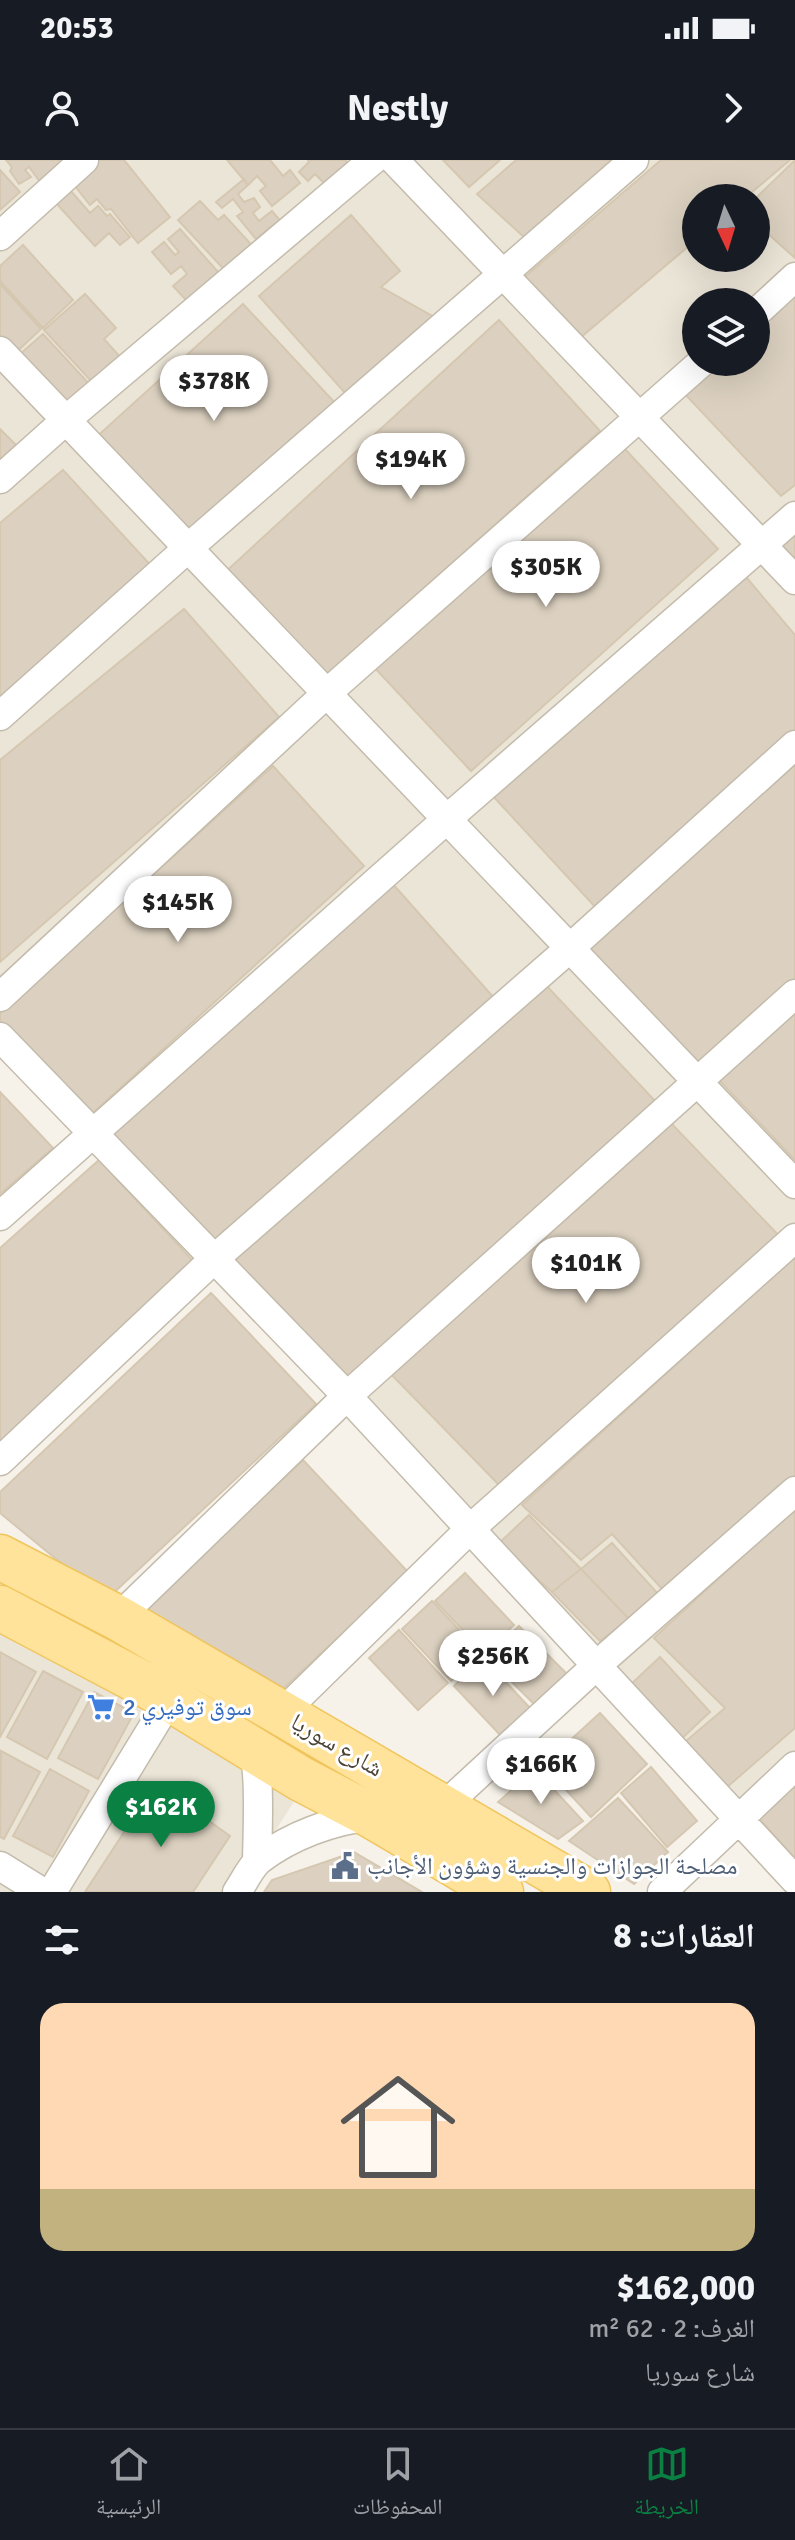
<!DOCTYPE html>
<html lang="ar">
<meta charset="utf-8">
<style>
:root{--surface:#171b24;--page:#20242c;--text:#f1f3f6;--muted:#9ea1a6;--line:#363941;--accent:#0b8043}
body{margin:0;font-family:Signika,"Noto Naskh Arabic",sans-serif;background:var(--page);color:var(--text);direction:rtl;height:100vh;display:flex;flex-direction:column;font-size:30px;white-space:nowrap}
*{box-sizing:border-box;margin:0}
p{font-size:26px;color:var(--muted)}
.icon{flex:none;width:44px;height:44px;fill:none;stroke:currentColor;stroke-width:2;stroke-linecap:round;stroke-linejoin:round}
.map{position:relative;height:1732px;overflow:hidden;direction:ltr}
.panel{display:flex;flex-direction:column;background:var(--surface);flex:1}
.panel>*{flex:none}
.needle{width:52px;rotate:176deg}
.controls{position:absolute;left:682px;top:24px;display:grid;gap:16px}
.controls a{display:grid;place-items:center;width:88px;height:88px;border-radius:50%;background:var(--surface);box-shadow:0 8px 32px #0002;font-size:40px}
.price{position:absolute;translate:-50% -68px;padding:0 18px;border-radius:28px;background:#fff;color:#222;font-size:26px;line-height:52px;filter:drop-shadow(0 2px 4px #0008)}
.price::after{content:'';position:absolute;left:50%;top:48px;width:24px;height:18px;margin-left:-12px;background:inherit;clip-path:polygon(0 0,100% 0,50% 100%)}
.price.active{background:var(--accent);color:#fff}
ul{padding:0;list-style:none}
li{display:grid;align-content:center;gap:16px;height:424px;padding:0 40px}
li+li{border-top:2px solid var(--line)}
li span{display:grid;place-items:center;height:248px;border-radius:24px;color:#555}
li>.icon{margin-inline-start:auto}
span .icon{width:144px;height:144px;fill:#fffc;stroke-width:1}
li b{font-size:34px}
h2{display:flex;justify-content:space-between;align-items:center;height:96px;padding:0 40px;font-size:34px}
.status{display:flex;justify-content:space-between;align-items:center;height:56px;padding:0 40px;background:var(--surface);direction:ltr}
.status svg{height:22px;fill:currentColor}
header{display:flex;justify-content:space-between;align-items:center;height:104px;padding:0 40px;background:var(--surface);font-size:36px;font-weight:800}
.tabs{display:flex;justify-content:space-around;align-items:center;height:112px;border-top:2px solid var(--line);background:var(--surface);font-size:22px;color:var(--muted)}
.tabs a{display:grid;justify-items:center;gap:4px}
.tabs .active{color:var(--accent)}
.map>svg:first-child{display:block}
.residential{fill:#ebe5d7;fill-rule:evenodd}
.building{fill:#dcd1c0;stroke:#d5c7b0;stroke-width:2}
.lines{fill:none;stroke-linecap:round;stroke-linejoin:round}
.street-casing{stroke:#c3bbab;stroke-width:31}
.primary-casing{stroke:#f1c55d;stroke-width:47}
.street{stroke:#fff;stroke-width:28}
.primary{stroke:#ffe39a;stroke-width:44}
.labels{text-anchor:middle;stroke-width:6;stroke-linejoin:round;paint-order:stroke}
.shop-label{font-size:24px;fill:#366cbe;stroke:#fff;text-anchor:start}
.street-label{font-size:24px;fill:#4b4336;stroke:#fff}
.service-label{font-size:24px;fill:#4e5e75;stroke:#fff;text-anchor:start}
</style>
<div class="status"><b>20:53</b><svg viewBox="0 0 49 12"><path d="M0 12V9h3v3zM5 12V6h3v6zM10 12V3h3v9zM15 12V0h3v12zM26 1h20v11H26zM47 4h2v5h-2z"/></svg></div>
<header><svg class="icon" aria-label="forward" viewBox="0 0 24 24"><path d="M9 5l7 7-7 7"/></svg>Nestly<svg class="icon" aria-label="person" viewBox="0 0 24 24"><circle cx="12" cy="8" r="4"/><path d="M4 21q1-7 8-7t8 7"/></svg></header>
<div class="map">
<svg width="795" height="1732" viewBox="0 0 795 1732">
<rect width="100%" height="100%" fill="#f6f2e9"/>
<path class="residential" d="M0 0H795V1723L0 893ZM696 38H756V98H696ZM696 142H756V202H696Z
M0 1440 320 1600 237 1732H0Z"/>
<path class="building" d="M6 0H60L63 4 43 26 29 7 25 10 31 17 19 24 10 11 12 7Z
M97 0H124L170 57 138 83 111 49 106 50 97 39 90 45 71 21Z
M227 0H270L283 16 290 10 300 23 272 46 260 31 266 26 257 16 248 25Z
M308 0H345L355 10 332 31 315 14 308 21 299 12 309 2Z
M443 0H500L469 27Z
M516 0H613L526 79 477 34Z
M661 0H790L745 38H696V80L574 183 519 122Z
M795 0V98L756 63V38Z
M0 10 20 32 0 50Z
M244 19 248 25 238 34 244 42 254 38 260 47 253 53 259 61 272 51 288 70 284 73 276 63 256 79 237 56 243 52 233 39 222 48 216 42Z
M70 30 90 53 98 46 107 56 110 54 130 77 120 85 109 73 95 86 56 43Z
M200 41 218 60 224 55 259 93 232 118 178 60Z
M351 55 400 111 381 127 434 157 346 234 259 136Z
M180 69 219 113 186 140 173 126 187 114 181 106 171 114 152 92 164 82 175 95 179 92 168 79Z
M23 85 73 140 43 168 0 121V106Z
M0 124 41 169 9 199 0 189Z
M795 131V325L781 336 683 232 716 202H756V166Z
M85 134 116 168 104 179 121 198 93 223 44 170Z
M243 144 336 244 185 382 92 281Z
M499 160 600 271 322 519 220 417Z
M43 174 93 228 63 256 12 201Z
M0 269 16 285 0 300Z
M624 288 718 389 471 611 374 507Z
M63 310 155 410 0 548V363Z
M795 370V402L780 384Z
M746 417 795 475V571L598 750 492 635Z
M184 449 279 557 0 802V600Z
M795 601V820L698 906 582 795Z
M273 606 364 706 83 962 0 871V853Z
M391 722 495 839 218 1087 104 978Z
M542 821 656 942 348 1219 226 1097Z
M795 851V1000L717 918Z
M0 932 53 988 0 1034Z
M668 960 784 1081 503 1329 388 1211Z
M99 1000 194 1102 0 1286V1088Z
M795 1096V1317L664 1431 612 1374 581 1400 522 1345Z
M211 1133 316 1244 106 1440 0 1353V1332Z
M303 1300 408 1412 284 1528 145 1448Z
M795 1348V1568L726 1628 686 1581 725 1548 654 1478Z
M529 1355 581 1409 552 1432 498 1384Z
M612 1383 660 1436 629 1459 581 1409Z
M581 1409 629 1459 600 1481 552 1432Z
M465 1413 514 1465 484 1492 435 1441Z
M432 1441 481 1493 451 1521 402 1469Z
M519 1466 571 1518 539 1549 487 1497Z
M399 1470 448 1523 418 1550 369 1498Z
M0 1492 36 1512 0 1577Z
M660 1497 710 1552 678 1582 628 1527Z
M483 1498 532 1550 503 1578 454 1526Z
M43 1511 83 1532 47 1599 7 1577Z
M94 1532 134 1553 98 1619 58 1598Z
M600 1553 647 1604 591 1657 543 1605Z
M1 1591 40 1612 4 1679 0 1677Z
M651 1607 697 1661 667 1687 621 1633Z
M50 1609 89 1631 53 1697 13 1676Z
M535 1609 583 1661 558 1679 498 1642Z
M795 1614V1699L753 1652Z
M156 1623 230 1676 193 1732H85Z
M618 1638 668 1692 634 1724 569 1681Z
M354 1692 422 1732H264L272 1720Z"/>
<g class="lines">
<g class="street-casing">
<path id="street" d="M394 0 795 420
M0 76 84 0
M756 153 795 117
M0 191 795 1024
M0 319 66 260 373 0
M0 556 188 388 634 0
M0 837 327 533 702 202
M0 877 347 1236 795 1720
M0 1056 447 659 795 356
M0 1301 214 1099 570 788 795 585
M118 1458 347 1236 795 834
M282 1553 470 1369 795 1078
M250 1588C262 1602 257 1681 257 1702
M444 1646 597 1505 795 1331
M0 1706 42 1732
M52 1732 170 1539
M237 1732C244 1722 250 1708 259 1700 290 1676 333 1660 372 1656
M662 1732 795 1606"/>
</g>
<g class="primary-casing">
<path id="primary" d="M0 1397 118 1458 588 1732
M0 1448 157 1531 301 1619 372 1656 501 1732"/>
</g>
<use href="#street" class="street"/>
<use href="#primary" class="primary"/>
</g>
<defs>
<g id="supermarket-bare" transform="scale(2.16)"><path d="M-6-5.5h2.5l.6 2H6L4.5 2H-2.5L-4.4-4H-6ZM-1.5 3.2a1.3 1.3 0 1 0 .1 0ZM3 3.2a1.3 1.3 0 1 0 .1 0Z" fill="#3f7fe0" stroke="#fff" stroke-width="2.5" paint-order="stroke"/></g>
<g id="civic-bare" transform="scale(2.16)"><path d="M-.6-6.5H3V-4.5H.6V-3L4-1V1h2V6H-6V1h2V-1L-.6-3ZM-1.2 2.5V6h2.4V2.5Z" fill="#5c6f8a" stroke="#fff" stroke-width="2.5" paint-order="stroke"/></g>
</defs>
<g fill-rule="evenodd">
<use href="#supermarket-bare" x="101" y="1547"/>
<use href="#civic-bare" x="345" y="1706"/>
</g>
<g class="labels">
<g class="shop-label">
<text x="123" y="1555">سوق توفيري 2</text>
</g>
<g class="street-label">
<text transform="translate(337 1585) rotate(30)" y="8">شارع سوريا</text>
</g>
<g class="service-label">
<text x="367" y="1714">مصلحة الجوازات والجنسية وشؤون الأجانب</text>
</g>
</g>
</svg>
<div class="controls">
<a><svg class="needle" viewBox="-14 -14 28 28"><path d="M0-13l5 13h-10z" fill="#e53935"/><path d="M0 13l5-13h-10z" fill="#9ea1a6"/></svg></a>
<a><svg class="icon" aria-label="layers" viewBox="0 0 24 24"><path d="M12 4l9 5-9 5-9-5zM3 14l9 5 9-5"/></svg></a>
</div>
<b class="price" style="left:214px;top:263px">$378K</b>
<b class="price" style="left:411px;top:341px">$194K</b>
<b class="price" style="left:546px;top:449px">$305K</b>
<b class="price" style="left:178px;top:784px">$145K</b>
<b class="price" style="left:586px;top:1145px">$101K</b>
<b class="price" style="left:493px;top:1538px">$256K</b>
<b class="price" style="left:541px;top:1646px">$166K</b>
<b class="price active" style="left:161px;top:1689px">$162K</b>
</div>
<section class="panel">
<h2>العقارات: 8<svg class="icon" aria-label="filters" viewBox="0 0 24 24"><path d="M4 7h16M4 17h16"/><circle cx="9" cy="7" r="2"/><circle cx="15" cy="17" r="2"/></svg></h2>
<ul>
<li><span style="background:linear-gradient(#ffd9b3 75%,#c2b280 0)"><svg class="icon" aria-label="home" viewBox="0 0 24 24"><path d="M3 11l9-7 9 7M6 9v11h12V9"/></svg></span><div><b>$162,000</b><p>الغرف: 2 · 62 m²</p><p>شارع سوريا</p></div></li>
</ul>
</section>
<nav class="tabs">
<a class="active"><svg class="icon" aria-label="map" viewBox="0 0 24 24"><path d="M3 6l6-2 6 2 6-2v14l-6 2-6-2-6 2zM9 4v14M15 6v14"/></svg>الخريطة</a>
<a><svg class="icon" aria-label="saved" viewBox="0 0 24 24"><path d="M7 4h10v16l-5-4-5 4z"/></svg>المحفوظات</a>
<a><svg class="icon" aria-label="home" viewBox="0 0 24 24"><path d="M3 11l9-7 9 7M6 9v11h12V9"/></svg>الرئيسية</a>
</nav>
